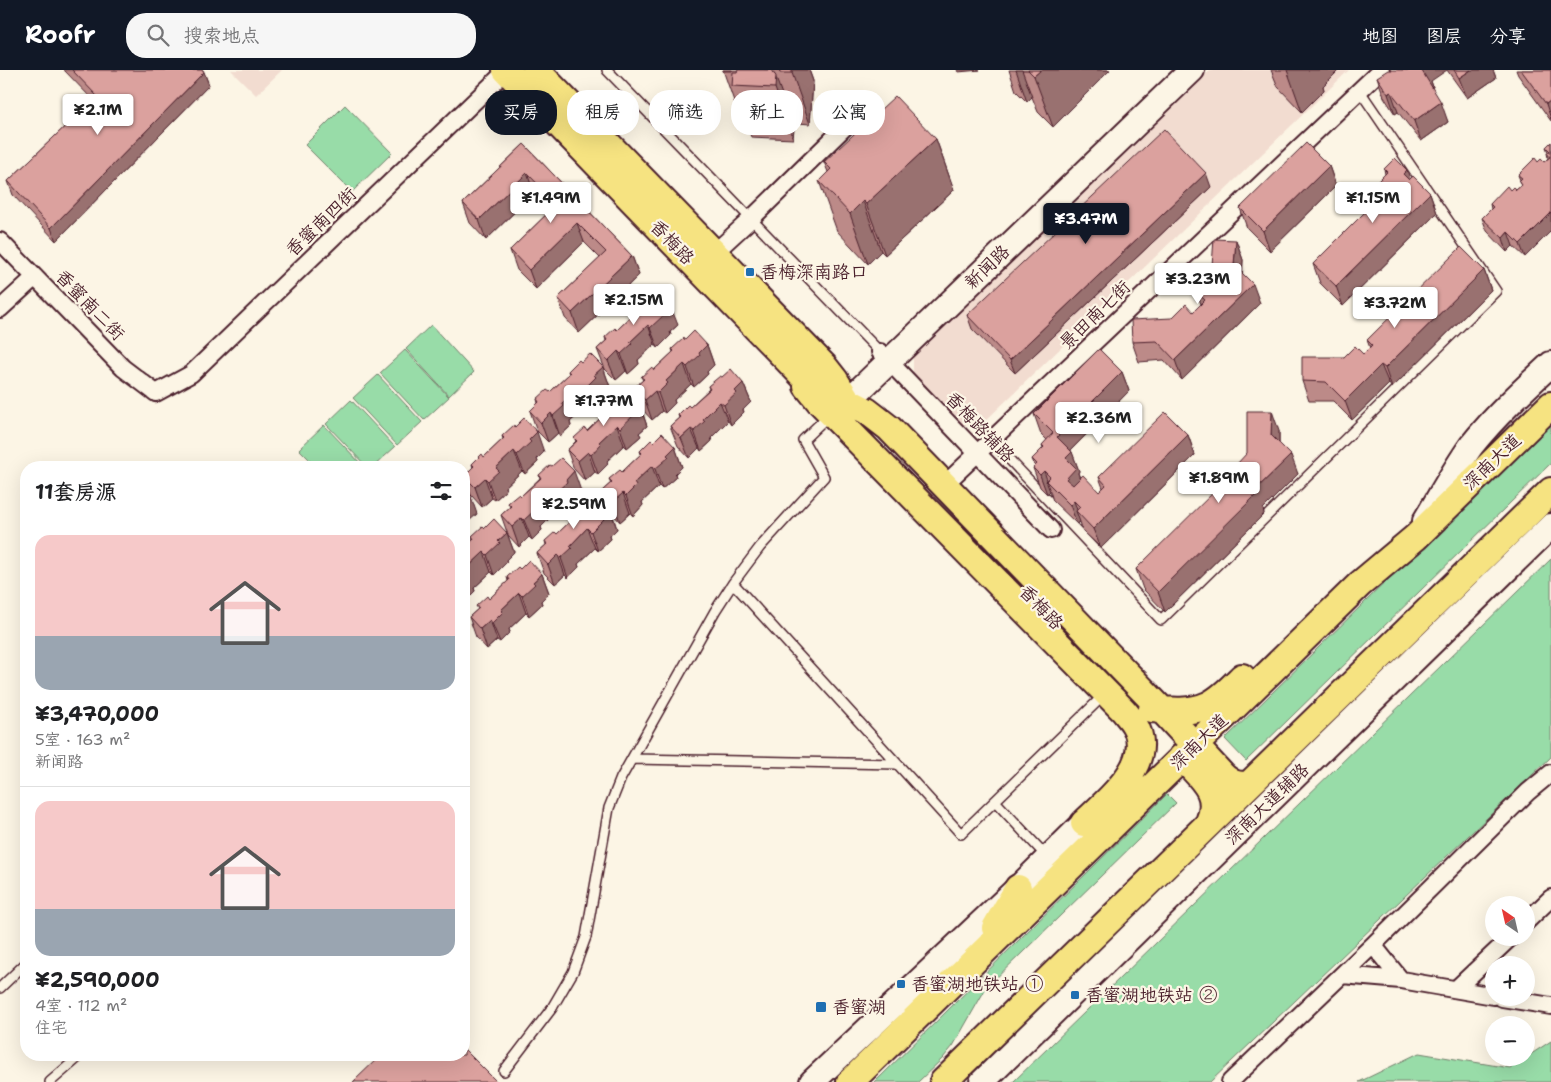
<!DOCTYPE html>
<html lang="zh">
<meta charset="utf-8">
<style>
:root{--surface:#fff;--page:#f6f6f6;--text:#202124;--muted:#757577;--line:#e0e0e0;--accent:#111827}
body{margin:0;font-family:"Shantell Sans","LXGW WenKai TC",sans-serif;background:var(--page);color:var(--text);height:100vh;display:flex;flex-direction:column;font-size:19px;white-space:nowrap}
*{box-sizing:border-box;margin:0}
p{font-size:16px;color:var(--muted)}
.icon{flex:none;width:28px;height:28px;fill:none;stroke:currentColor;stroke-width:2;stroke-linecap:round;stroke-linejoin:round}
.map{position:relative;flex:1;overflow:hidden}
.sheet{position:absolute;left:20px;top:391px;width:450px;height:600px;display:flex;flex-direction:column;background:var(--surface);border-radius:20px;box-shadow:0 5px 20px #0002}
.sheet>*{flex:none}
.top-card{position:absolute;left:485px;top:20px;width:475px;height:45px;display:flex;gap:10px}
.needle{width:32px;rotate:326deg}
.controls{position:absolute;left:1485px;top:826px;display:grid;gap:10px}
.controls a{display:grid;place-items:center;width:50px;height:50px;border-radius:50%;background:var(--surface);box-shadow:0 5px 20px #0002;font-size:25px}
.price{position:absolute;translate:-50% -42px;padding:0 11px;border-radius:5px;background:#fff;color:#222;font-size:16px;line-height:32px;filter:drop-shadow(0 1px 2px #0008)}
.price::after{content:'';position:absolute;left:50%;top:30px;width:15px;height:11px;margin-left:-8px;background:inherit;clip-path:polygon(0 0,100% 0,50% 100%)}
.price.active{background:var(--accent);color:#fff}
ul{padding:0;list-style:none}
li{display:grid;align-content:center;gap:10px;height:265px;padding:0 15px}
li+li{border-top:1px solid var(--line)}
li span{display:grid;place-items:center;height:155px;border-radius:15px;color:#555}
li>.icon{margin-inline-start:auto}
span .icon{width:90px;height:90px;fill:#fffc;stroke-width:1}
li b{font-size:21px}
h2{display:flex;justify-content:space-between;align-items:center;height:60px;padding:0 15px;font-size:21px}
.pill{padding:0 18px;border-radius:20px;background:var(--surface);box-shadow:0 5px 20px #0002;font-size:18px;line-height:45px}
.pill.active{background:var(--accent);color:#fff}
header{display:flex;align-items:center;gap:30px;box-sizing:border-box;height:70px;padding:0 25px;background:var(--accent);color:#fff}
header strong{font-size:24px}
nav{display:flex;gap:28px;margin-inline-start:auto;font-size:18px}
.search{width:350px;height:45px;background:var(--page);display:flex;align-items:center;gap:12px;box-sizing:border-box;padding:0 18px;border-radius:20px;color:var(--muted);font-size:19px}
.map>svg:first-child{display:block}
.built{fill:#f2dcd0}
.green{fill:#98dca8;stroke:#717e6a}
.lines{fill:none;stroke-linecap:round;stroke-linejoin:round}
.lane-casing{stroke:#4a1f2b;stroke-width:12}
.street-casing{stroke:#4a1f2b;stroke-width:20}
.secondary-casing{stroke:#4a1f2b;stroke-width:28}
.primary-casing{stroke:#4a1f2b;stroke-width:30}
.lane{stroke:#fcf5e5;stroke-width:9}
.street{stroke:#fcf5e5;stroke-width:16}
.secondary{stroke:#fcf5e5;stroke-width:24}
.primary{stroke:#f6e381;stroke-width:26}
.wall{fill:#bc8a88;stroke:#4a1f2b}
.shaded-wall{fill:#99716f;stroke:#4a1f2b}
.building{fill:#dba19e;stroke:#4a1f2b}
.poi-dot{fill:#1f6fb2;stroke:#fcf5e5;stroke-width:2}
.labels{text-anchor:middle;stroke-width:4.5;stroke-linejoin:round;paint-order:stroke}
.street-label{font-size:18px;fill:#4a1f2b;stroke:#fcf5e5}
.poi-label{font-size:18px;fill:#4a1f2b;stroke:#fcf5e5;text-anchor:start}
</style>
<header>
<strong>Roofr</strong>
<div class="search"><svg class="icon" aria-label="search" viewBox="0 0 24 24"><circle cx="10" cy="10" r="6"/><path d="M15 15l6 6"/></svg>搜索地点</div>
<nav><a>地图</a><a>图层</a><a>分享</a></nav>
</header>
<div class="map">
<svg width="1551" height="1012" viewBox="0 0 1551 1012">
<rect width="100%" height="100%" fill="#fcf5e5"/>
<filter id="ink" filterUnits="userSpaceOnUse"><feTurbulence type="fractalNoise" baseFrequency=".02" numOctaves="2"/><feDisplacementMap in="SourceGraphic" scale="10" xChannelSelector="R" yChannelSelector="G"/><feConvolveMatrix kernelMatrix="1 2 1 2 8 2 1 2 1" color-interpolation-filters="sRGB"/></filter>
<g filter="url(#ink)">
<path class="built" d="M231 0H282L256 25Z
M1210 0H1349L981 355H960L913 306V285Z"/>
<path class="green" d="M345 35 392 83 352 122 305 75Z
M431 255 474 302 449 326 406 279Z
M405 280 449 327 424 350 380 303Z
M378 305 422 352 397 375 353 328Z
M351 330 395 377 373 397H367L326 354Z
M1551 350V393L1246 691 1225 669Z
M324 355 364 397H317L299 379Z
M1551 489V687L1210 1012H1013Z
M1167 724 1176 733 986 918 953 976 943 988 918 1012H875Z
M1551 971V1012H1359L1419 983 1510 998Z"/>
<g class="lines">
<g class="lane-casing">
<path id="lane" d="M607 0 880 282
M991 370 1161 550 1496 221 1360 21
M733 513 961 764 1105 624
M632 689 897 694
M995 731 1048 788
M0 918 26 893
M504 1001 552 938 573 902 586 867 609 738 621 708 715 541 733 513 760 477 824 407 803 370 829 345
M50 1012 81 985"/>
</g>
<g class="street-casing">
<path id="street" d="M0 171 123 298 156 323 191 304 507 0
M714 183 751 149 850 52
M0 239 35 207
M880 282 1051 460
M944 415 1381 0
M1526 852 1551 828
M1373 875 1401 910
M1342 905 1401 910 1494 926
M1456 919 1510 868
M1502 928 1551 936
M1230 1012 1373 875 1528 722 1551 703"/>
</g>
<g class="secondary-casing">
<path id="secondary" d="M848 331 1192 0
M1425 451C1440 426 1454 400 1471 376 1495 346 1523 320 1551 294
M812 1012 1018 818 1084 753 1100 741
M982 1012 1551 456"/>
</g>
<g class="primary-casing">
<path id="primary" d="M506 0 803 306 822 318 867 341 889 358 1162 640 1223 706C1232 714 1238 716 1249 714
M536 0 824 296 835 310 848 331
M807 316 820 332 1124 641C1127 645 1131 649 1134 654 1157 692 1108 730 1084 753
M1152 639C1170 641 1192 643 1208 635 1221 629 1232 617 1242 607
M1182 687C1200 708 1222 722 1209 752
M995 858 1018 818
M850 1012 1360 514 1416 467 1551 335
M943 1012 1551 421"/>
</g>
<use href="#lane" class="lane"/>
<use href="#street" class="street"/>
<use href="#secondary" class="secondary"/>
<use href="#primary" class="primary"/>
</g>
<path class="wall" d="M64 0H203L209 15 56 171 13 125 8 111 93 30Z
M723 0H809L813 11 810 54 798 53 792 46 790 40H788L794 57 793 69 751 67 745 51H741Z
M957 0H980L958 2Z
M1009 0H1110L1053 57 1038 42 1032 27 1027 32 1016 21Z
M1271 0H1339L1323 16 1324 20 1302 42 1278 17Z
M1447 0H1493L1496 8 1467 28Z
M1516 0H1551V51L1518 5Z
M1377 7 1431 11 1433 17 1432 18 1448 52 1421 71 1398 42 1395 44 1384 27Z
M936 69 954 120 885 185 881 181 868 194 837 161 819 111 828 102 824 92Z
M1551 72V161L1525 187 1513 176 1507 182 1487 161 1482 148 1491 139 1490 134 1510 120H1516L1521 116 1519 111 1520 110 1518 105 1538 92H1544L1548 88 1547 83 1548 82 1546 77Z
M524 74 632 186 639 205 579 263 565 248 558 228 600 188 584 172 536 219 517 200 510 180 551 140 534 123 486 170 470 153 463 133Z
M1329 96 1336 116 1270 181 1247 158 1240 138Z
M1384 99 1407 100 1410 109 1430 123 1437 143 1343 236 1320 213 1313 194 1387 135 1384 132 1377 112 1385 104Z
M1211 117 1015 303 972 259 967 245Z
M1236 170 1243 190 1242 203 1260 233 1182 310 1164 290 1139 292 1132 272 1172 248 1193 242 1201 234 1197 223 1211 209Z
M1484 200 1491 220 1392 318 1389 314 1352 350 1333 331H1309L1302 311 1344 287 1363 284 1370 278 1367 270Z
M635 239 678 255 670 262 671 265 658 278 655 274 638 290 639 294 628 304 626 301 616 310 605 299 597 279 606 271 605 267 617 260 636 242Z
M685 270 707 275 714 295 707 302 708 304 694 317 691 314 674 330 675 333 665 343 662 341 652 350 641 338 634 318 643 310 641 307 654 300 673 282 672 279Z
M581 292 603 297 610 317 602 324 603 327 590 339 587 336 570 352 571 356 560 366 558 363 548 372 537 361 530 341 538 333 537 329 550 322 569 304 568 301Z
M1122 302 1129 321 1071 380 1079 401 1078 403 1080 408 1099 422 1103 418 1099 407 1188 365 1195 385 1101 478 1083 461 1080 452 1077 454 1053 431 1050 421 1047 424 1040 417 1033 398 1035 396 1032 389 1043 378 1042 375 1047 370 1041 364 1034 344Z
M722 307 743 313 751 332 743 340 744 342 731 355 728 351 711 368 712 371 701 381 699 378 689 388 678 376 670 356 679 348 678 345 690 337 709 319 708 316Z
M618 331 640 336 647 356 639 363 641 366 627 378 624 375 607 391 608 394 598 404 595 402 585 411 574 399 567 380 576 371 574 368 587 361 606 343 605 340Z
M1279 361V373L1298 404 1263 439 1264 444 1165 542 1143 519 1136 499 1240 406 1236 395Z
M502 366 544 382 537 389 538 392 525 404 522 401 505 417 506 420 495 430 492 428 482 437 471 425 464 406 473 398 472 394 484 387 503 369Z
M653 372 675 377 682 397 675 404 676 407 662 419 659 416 642 432 643 435 633 446 630 443 620 452 612 443 617 459 610 466 611 469 598 481 595 478 578 494 579 497 568 508 565 505 555 514 544 503 537 483 546 475 545 471 557 464 576 446 575 443 588 434 608 436 602 421 611 413 609 409 622 402 641 384 640 381Z
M539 405 581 421 574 428V431L561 444 558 440 541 457 542 460 532 470 529 467 519 477 508 465 501 445 510 437 508 433 521 426 540 408Z
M485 458 507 463 514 482 506 490 507 492 494 505 491 502 474 518 475 521 465 531 464 530V478L473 470 472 466Z
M520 499 542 504 549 523 541 531 542 534 529 546 526 543 509 559 510 562 500 572 497 570 487 579 476 567 469 547 478 539 476 536 489 529 508 511 507 507Z"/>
<path class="shaded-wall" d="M764 0H773L794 57 793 69 775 18Z
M792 0H809L813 11 810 54 792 3Z
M1016 0H1022L1032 27 1027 32Z
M1041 0H1110L1053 57 1034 6Z
M1287 0H1339L1323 16 1324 20 1302 42Z
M1423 0H1447L1431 11 1433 17 1429 21 1422 1Z
M1471 0H1493L1496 8 1467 28 1459 8Z
M204 2 209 15 56 171 51 158Z
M1391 22 1398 42 1395 44 1388 24Z
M1551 30V49L1546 34Z
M1441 32 1448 52 1421 71 1414 51Z
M936 69 954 120 885 185 866 134Z
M1329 96 1336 116 1270 181 1263 161Z
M1407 100 1414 119 1403 104Z
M527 103 534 123 486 170 479 150Z
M1206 103 1211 117 1015 303 1010 290Z
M1430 123 1437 143 1343 236 1336 216Z
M863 131 881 181 868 194 850 144Z
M1551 143V161L1525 187 1520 174Z
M577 153 584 172 536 219 529 200Z
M1508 162 1513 176 1507 182 1503 168Z
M1236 170 1243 190 1242 214 1234 195Z
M632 186 639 205 579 263 572 243Z
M1484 200 1491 220 1392 318 1385 298Z
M1253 214 1260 233 1182 310 1175 290Z
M670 235 678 255 670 262 671 265 658 278 650 258 662 244Z
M648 255 655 274 638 290 639 294 628 304 621 284 630 272Z
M707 275 714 295 707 302 708 304 694 317 687 297 699 283Z
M618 281 626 301 616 310 608 291Z
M684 294 691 314 674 330 675 333 665 343 658 323 666 311Z
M1381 295 1389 314 1352 350 1345 331Z
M603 297 610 317 602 324 603 327 590 339 583 320 594 305Z
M1122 302 1129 321 1064 387 1057 367Z
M743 313 751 332 743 340 744 342 731 355 724 335 735 321Z
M580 317 587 336 570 352 571 356 560 366 553 346 562 333Z
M655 321 662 341 652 350 645 330Z
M720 332 728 351 711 368 712 371 701 381 694 361 703 349Z
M640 336 647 356 639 363 641 366 627 378 620 358 631 344Z
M1272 341 1279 361V385L1271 365Z
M551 343 558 363 548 372 541 353Z
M617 355 624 375 607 391 608 394 598 404 591 385 599 372Z
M691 359 699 378 689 388 681 368Z
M537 362 544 382 537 389 538 392 525 404 517 385 529 370Z
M1188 365 1195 385 1101 478 1093 459Z
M675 377 682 397 675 404 676 407 662 419 655 399 667 385Z
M514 381 522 401 505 417 506 420 495 430 488 411 496 398Z
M588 382 595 402 585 411 578 391Z
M1072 382 1079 401 1078 403 1083 418 1073 428 1066 409V388Z
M1291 385 1298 404 1263 439 1264 444 1165 542 1158 522 1254 421Z
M652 396 659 416 642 432 643 435 633 446 626 426 634 413Z
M574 401 581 421 574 428V431L561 444 554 424 566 410Z
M1044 401 1048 413 1046 411 1050 421 1047 424 1040 405Z
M485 408 492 428 482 437 475 417Z
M551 421 558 440 541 457 542 460 532 470 524 450 533 438Z
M623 423 630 443 620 452 613 432Z
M470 424 477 444 469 451 470 454 464 460V430Z
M1074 431 1078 443 1076 441 1080 452 1077 454 1070 435Z
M610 439 617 459 610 466 611 469 598 481 591 462 602 447Z
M522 448 529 467 519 477 512 457Z
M587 458 595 478 578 494 579 497 568 508 561 488 570 476Z
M507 463 514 482 506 490 507 492 494 505 487 485 498 471Z
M484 482 491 502 474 518 475 521 465 531 464 529V505L466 499Z
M558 485 565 505 555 514 548 495Z
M542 504 549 523 541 531 542 534 529 546 522 526 533 512Z
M519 523 526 543 509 559 510 562 500 572 492 553 501 540Z
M490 550 497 570 487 579 480 559Z"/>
<path class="building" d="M72 0H203L204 2 51 158 8 111 97 26Z
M723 0H732V1H723Z
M738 0H770L776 6 775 18 732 16 733 2H737Z
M777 0H792V3H780Z
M1028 0H1041L1034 6Z
M1388 0H1423L1422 1 1441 32 1414 51 1391 22 1388 24 1377 7Z
M1454 0H1471L1459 8Z
M1521 0H1551V30L1546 34Z
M895 26 936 69 866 134 863 131 850 144 819 111 831 99 824 92Z
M1164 59 1206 103 1010 290 967 245Z
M1551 72V143L1520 174 1508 162 1503 168 1482 148 1493 137 1490 134 1507 116 1510 120 1513 117 1516 120 1522 115 1519 111 1522 108 1518 105 1535 88 1538 92 1541 89 1544 92 1550 87 1547 83 1550 81 1546 77Z
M1306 73 1329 96 1263 161 1240 138Z
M524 74 632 186 572 243 558 228 606 182 577 153 529 200 510 180 557 134 527 103 479 150 463 133Z
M1395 88 1407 100 1403 104 1409 110 1413 106 1430 123 1336 216 1313 194 1379 128 1386 136 1393 129 1377 112 1387 102 1384 99Z
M1214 169 1236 170 1234 195 1253 214 1175 290 1157 271 1132 272 1131 250 1172 248 1186 234 1193 242 1205 230 1197 223 1211 209Z
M1461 177 1484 200 1385 298 1381 295 1345 331 1326 312 1302 311V287H1344L1355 276 1363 284 1372 275 1367 270Z
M658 222 670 235 662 244 664 245 650 258 648 255 630 272 632 274 621 284 618 281 608 291 597 279 607 270 605 267 615 258 617 260 637 241 635 239 647 228 648 230Z
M694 261 707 275 699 283 700 285 687 297 684 294 666 311 668 313 658 323 655 321 645 330 634 318 644 309 641 307 652 297 654 300 674 281 672 279 684 268 685 270Z
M1099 279 1122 302 1057 367 1072 382 1066 388 1076 398 1066 409 1073 415 1083 405 1099 422 1106 415 1099 407 1165 342 1188 365 1093 459 1076 441 1080 437 1074 431 1070 435 1046 411 1050 407 1044 401 1040 405 1033 398 1037 394 1032 389 1044 377 1042 375 1053 363 1034 344Z
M590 284 603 297 594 305 596 307 583 320 580 317 562 333 564 336 553 346 551 343 541 353 530 341 539 332 537 329 547 320 550 322 570 303 568 301 579 290 581 292Z
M731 299 743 313 735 321 737 323 724 335 720 332 703 349 705 351 694 361 691 359 681 368 670 356 680 347 678 345 688 335 690 337 710 319 708 316 720 306 722 307Z
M627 322 640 336 631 344 633 346 620 358 617 355 599 372 601 374 591 385 588 382 578 391 567 380 577 371 574 368 585 358 587 361 607 342 605 340 616 329 618 331Z
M1247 341H1272L1271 365 1291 385 1254 421 1257 424 1158 522 1136 499 1230 406 1235 412 1243 403 1236 395 1247 383Z
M524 348 537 362 529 370 531 372 517 385 514 381 496 398 499 401 488 411 485 408 475 417 464 406 474 396 472 394 482 384 484 387 504 368 502 366 514 355 515 357Z
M662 363 675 377 667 385 669 387 655 399 652 396 634 413 636 416 626 426 623 423 613 432 602 421 612 412 609 409 620 400 622 402 642 383 640 381 651 370 653 372Z
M561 388 574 401 566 410 567 412 554 424 551 421 533 438 535 440 524 450 522 448 512 457 501 445 511 436 508 433 519 424 521 426 541 408 539 405 550 395 552 396Z
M464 417 470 424 464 430Z
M597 426 610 439 602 447 604 449 591 462 587 458 570 476 572 478 561 488 558 485 548 495 537 483 547 474 545 471 555 462 557 464 577 445 575 443 587 432 588 434Z
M494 449 507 463 498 471 500 473 487 485 484 482 466 499 468 501 464 505V478L474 469 472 466 483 456 485 458Z
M529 490 542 504 533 512 535 514 522 526 519 523 501 540 503 542 492 553 490 550 480 559 469 547 479 538 476 536 487 526 489 529 509 510 507 507 518 497 520 499Z
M464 979 497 1012H353L381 985H464Z"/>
</g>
<g class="poi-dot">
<rect x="745" y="197" width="10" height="10" rx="2.5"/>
<rect x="896" y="909" width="10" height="10" rx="2.5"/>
<rect x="1070" y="920" width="10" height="10" rx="2.5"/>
<rect x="815" y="931" width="12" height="12" rx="2.5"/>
</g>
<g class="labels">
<g class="street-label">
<text transform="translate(321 152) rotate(-44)" y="6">香蜜南四街</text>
<text transform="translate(672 172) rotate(46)" y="6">香梅路</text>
<text transform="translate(987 197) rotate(-44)" y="6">新闻路</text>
<text transform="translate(90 235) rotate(46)" y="6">香蜜南二街</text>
<text transform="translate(1095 245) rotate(-44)" y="6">景田南七街</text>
<text transform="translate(980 357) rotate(46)" y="6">香梅路辅路</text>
<text transform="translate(1492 392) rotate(-44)" y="6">深南大道</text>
<text transform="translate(1041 537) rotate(46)" y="6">香梅路</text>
<text transform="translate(1199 672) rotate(-44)" y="6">深南大道</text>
<text transform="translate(1267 734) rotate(-44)" y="6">深南大道辅路</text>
</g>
<g class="poi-label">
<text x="760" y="208">香梅深南路口</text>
<text x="911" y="920">香蜜湖地铁站 ①</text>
<text x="1085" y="931">香蜜湖地铁站 ②</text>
<text x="832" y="943">香蜜湖</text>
</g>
</g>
</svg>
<div class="controls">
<a><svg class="needle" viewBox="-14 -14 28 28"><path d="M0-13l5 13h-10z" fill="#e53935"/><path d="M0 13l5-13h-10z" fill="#757577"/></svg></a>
<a>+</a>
<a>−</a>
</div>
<b class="price" style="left:98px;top:66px">¥2.1M</b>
<b class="price" style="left:551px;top:154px">¥1.49M</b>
<b class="price" style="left:1373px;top:154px">¥1.15M</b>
<b class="price active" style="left:1086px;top:175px">¥3.47M</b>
<b class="price" style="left:1198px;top:235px">¥3.23M</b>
<b class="price" style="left:634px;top:256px">¥2.15M</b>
<b class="price" style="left:1395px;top:259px">¥3.72M</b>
<b class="price" style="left:604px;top:357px">¥1.77M</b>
<b class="price" style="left:1099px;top:374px">¥2.36M</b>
<b class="price" style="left:1219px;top:434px">¥1.89M</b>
<b class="price" style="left:574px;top:460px">¥2.59M</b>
<div class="top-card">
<a class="pill active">买房</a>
<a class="pill">租房</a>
<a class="pill">筛选</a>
<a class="pill">新上</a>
<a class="pill">公寓</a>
</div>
<section class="sheet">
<h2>11套房源<svg class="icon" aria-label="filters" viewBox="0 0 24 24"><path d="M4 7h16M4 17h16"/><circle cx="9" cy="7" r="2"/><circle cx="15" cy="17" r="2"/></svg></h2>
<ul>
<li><span style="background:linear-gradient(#f6c9c9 65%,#9aa5b1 0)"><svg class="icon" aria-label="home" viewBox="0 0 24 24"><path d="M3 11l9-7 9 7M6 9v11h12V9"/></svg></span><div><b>¥3,470,000</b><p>5室 · 163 m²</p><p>新闻路</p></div></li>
<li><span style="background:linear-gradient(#f6c9c9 70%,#9aa5b1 0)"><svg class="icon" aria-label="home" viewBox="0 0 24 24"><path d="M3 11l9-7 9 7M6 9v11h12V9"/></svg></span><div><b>¥2,590,000</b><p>4室 · 112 m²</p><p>住宅</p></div></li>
</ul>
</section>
</div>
